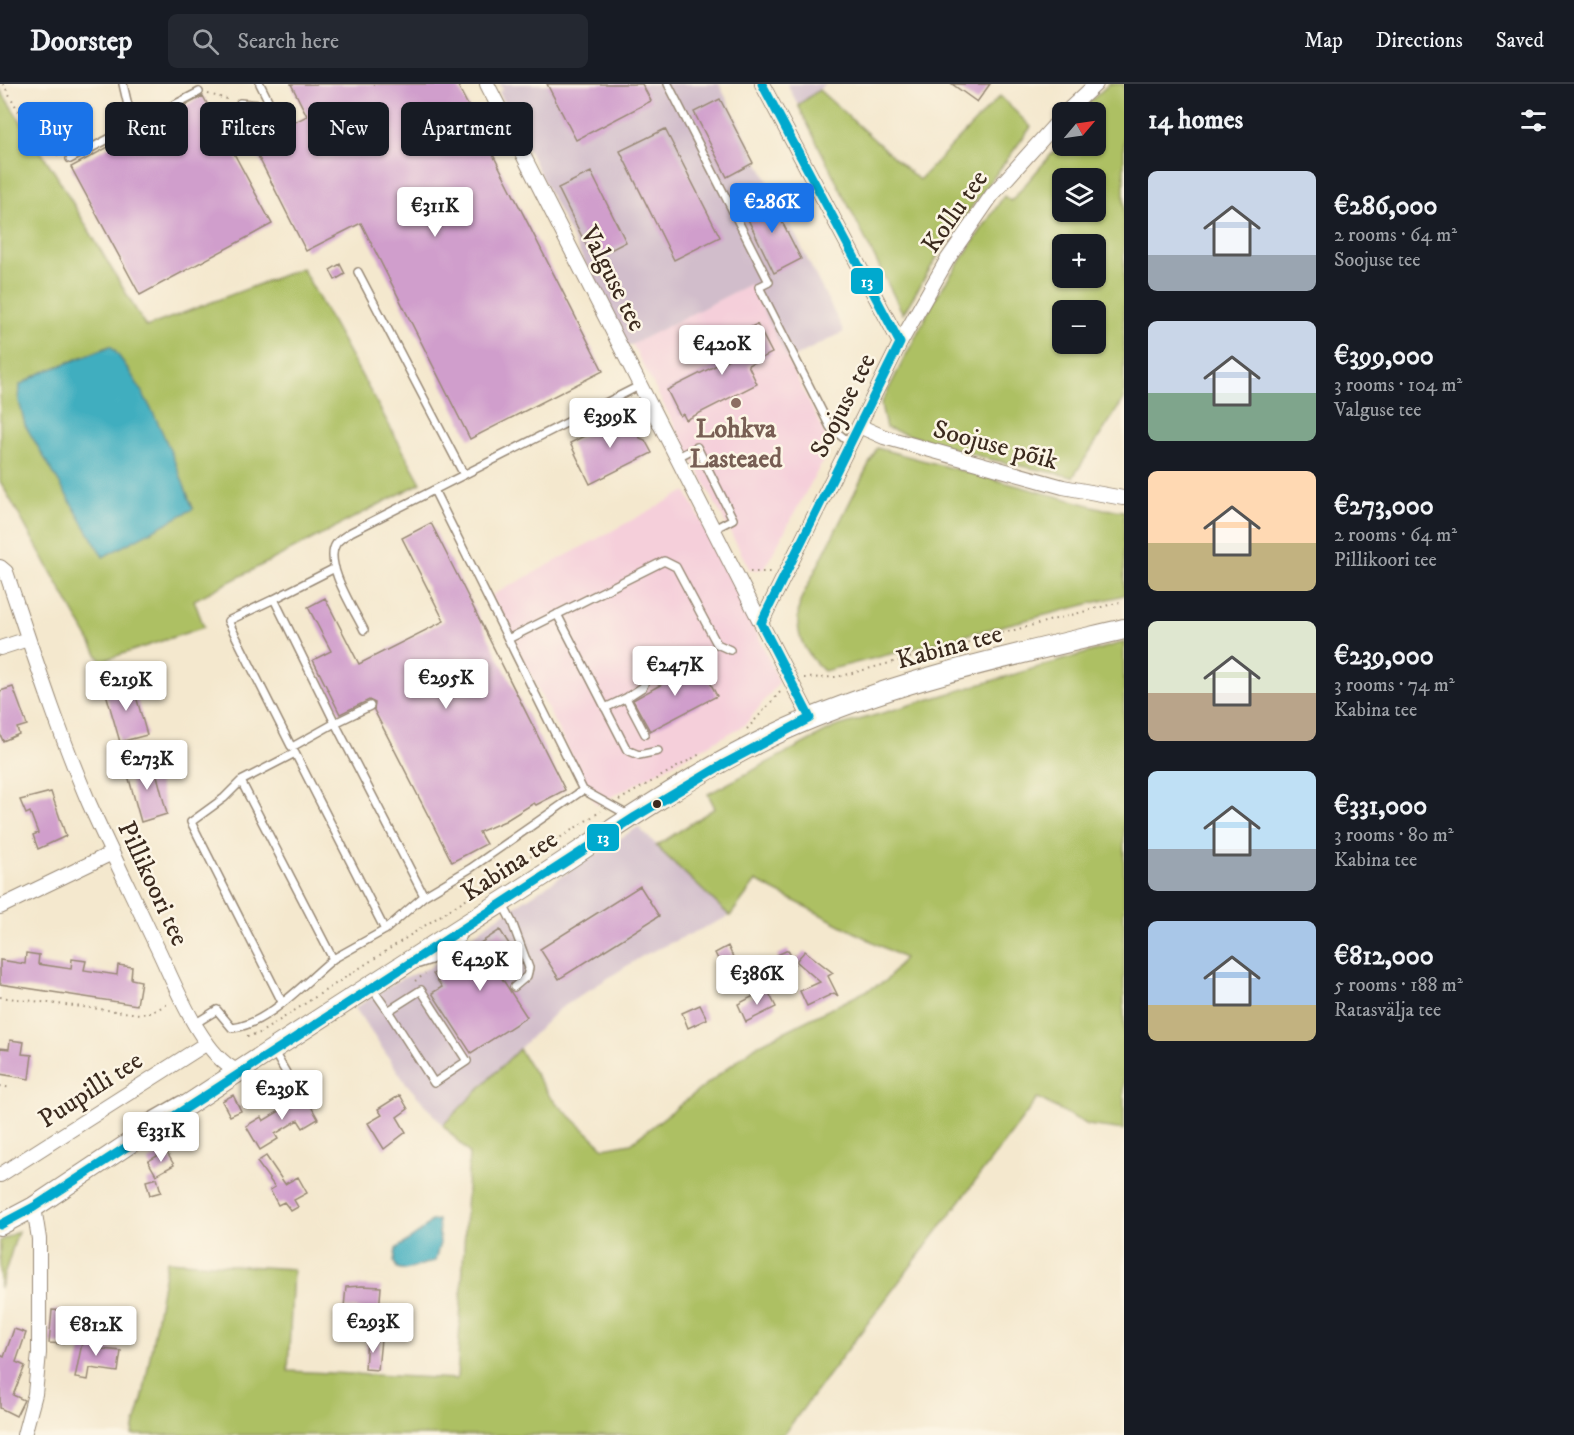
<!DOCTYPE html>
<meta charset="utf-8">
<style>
:root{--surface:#171b24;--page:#242831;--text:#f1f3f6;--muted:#9ea1a6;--line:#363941;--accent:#1a73e8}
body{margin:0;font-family:"IM FELL DW Pica",serif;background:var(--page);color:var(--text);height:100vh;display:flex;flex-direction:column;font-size:22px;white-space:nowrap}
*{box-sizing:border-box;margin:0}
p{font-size:20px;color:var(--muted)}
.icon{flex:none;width:33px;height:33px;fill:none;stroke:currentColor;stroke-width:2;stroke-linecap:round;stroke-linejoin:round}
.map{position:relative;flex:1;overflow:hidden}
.sheet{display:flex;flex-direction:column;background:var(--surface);width:450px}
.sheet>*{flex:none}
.banner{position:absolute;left:18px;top:18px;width:570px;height:54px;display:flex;gap:12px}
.needle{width:39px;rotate:61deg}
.fabs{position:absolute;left:1052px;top:18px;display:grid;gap:12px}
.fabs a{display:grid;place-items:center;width:54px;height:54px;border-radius:9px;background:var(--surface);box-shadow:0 2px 4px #0004;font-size:30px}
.price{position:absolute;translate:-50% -51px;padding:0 14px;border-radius:6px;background:#fff;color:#222;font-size:20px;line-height:39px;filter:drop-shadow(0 2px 3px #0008)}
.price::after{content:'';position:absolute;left:50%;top:36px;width:18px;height:14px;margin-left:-9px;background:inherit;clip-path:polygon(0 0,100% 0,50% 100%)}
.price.current{background:var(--accent);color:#fff}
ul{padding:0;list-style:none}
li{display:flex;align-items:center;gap:18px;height:150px;padding:0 24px}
li span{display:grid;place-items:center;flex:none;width:168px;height:120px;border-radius:9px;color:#555}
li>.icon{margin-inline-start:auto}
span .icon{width:72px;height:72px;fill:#fffc;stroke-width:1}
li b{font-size:26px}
h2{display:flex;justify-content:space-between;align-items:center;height:72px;padding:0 24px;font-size:26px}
.chip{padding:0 21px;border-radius:9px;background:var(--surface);box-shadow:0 2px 4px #0004;font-size:21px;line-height:54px}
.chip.current{background:var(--accent);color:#fff}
header{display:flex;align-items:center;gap:36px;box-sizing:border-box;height:84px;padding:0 30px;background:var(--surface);border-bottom:2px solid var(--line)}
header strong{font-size:28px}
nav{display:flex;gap:33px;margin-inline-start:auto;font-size:21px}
.search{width:420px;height:54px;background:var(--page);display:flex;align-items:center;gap:15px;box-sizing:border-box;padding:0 21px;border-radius:9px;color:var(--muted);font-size:22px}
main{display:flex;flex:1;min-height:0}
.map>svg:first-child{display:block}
.built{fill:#f5cfda}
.industrial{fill:#d1bdcb}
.green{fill:#adc064;stroke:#747541;stroke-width:1.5;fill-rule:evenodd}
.water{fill:#41aebf;stroke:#3e6c6e;stroke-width:1.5}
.building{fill:#d09ecc}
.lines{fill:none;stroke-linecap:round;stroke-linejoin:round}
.lane-casing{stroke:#988976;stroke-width:10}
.street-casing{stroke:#988976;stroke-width:16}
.secondary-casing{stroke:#988976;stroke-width:22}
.path{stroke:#988976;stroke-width:2;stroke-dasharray:1.5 4.5;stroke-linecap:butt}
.lane{stroke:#fff;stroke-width:7}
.street{stroke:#fff;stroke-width:14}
.secondary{stroke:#fff;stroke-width:20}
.bus-1-casing{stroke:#fcf5e5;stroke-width:14}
.bus-1{stroke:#00a9ce;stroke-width:9}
.education-dot{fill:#8d6e63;stroke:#fcf5e5;stroke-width:2}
.bus-dot{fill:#3b2a1e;stroke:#fcf5e5;stroke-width:2}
.labels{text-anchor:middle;stroke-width:5;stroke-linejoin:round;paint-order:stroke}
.street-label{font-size:26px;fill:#3b2a1e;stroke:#fcf5e5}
.education-label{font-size:26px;font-weight:bold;fill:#785e54;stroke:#fcf5e5}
.line-badge{stroke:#fcf5e5;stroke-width:2}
.badge-label{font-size:16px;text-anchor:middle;font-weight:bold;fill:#fff}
</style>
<header>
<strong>Doorstep</strong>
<div class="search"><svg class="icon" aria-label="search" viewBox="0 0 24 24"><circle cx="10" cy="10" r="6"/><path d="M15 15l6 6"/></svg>Search here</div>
<nav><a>Map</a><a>Directions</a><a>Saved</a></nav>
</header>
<main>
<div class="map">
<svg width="1124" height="1351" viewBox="0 0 1124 1351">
<rect width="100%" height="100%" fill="#fcf5e5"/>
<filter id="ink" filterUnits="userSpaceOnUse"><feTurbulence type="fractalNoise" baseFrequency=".0167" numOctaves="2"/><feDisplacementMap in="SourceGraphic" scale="12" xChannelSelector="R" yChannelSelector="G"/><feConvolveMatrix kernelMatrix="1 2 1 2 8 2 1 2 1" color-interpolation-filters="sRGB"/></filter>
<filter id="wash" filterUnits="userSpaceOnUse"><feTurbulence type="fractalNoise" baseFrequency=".008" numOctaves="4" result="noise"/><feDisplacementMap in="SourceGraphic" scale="24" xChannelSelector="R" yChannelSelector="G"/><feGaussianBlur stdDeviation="1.35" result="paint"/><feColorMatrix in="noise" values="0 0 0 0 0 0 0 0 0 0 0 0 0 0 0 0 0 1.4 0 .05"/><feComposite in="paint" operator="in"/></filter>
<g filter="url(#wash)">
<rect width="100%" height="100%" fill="#f4e8ce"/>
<path class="built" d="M750 200 831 362 764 485 750 486 632 260Z
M686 407 746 524 779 598 745 641 596 721 491 512Z"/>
<path class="industrial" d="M500 0H719L844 248 788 276 750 200 627 263 499 8 503 5Z
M787 0H826L798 21Z
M638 743 730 832 644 871 558 926 443 1041 405 998 355 924 401 895 429 884 492 837Z"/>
<path class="green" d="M1109 0H1124V315L1073 393 989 375 886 344 881 320 936 213 1004 112 1011 117 1062 58V62H1095V28H1079ZM1062 94H1095V128H1062ZM1062 160H1095V194H1062ZM1062 226H1095V260H1062Z
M0 6 55 89 146 243 302 184 421 399 194 516 204 543 101 577 0 397ZM110 262 154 331 193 424 19 317 20 301 39 290Z
M819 6 919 96 1000 12 1031 43 948 155 903 230 798 21Z
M877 364 1104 425 1124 427V511L824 587C801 566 794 548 800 517Z
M1124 558V1046L1088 1041 1038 1014 783 1351H132L143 1312 167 1177 293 1185 288 1287 457 1295 469 1069 443 1041 519 965 550 1013 604 1064 631 1059 756 962 886 897 904 874 756 797 730 832 656 762 715 724 708 710 835 643Z
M18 1147 0 1204V1157Z"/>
<path class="water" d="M111 262C149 309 172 368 193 425L103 473 25 341 19 317 20 301 39 290Z
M438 1136 440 1159 435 1177 405 1186 397 1184 394 1178 396 1165 420 1148 431 1137Z"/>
<g id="blocks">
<path class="building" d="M291 0H457L603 287 470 355 361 139 306 167 252 60 307 32Z
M547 0H642L651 17 576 56Z
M952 0H990L977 18Z
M203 12 272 140 140 211 71 83Z
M720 15 753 79 727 93 694 28Z
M665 45 720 153 674 176 620 67Z
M591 88 626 158 593 175 558 104Z
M769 112 801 175 774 189 743 125Z
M340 180 345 190 335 196 330 186Z
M757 240 772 269 748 281 757 300 686 336 683 330 680 332 667 306 731 274 729 270 736 266 730 254Z
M628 330 640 354 645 356 652 369 590 400 570 359Z
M431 439 565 706 536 721 534 719 505 737 479 748 486 760 452 778 374 626 375 619 369 616 340 630 313 576 331 567 308 523 325 514 359 580 444 537 402 454Z
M700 579 717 612 650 647 633 616Z
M132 598 147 651 120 658 105 606Z
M13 603 27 641 17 644 19 650 3 657 0 650V607Z
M153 676 167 730 141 738 126 684Z
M51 708 66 752 38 765 33 751 38 749 30 728 26 730 20 716Z
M640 802 659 832 559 895 540 865Z
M500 846 522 880 501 893 527 933 471 969 432 909 442 903 433 890Z
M728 862 733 873 720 879 715 869Z
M788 866 795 880 785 886 777 871Z
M805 867 833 889 828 892 838 912 834 909 807 922 800 907 820 898 796 877Z
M26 869 39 871 38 880 71 885 72 875 86 877 84 886 117 891 118 881 132 883 131 895 141 897 137 921 0 900V876L25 880Z
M767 905 776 923 746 938 738 920Z
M700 921 707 935 688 944 682 929Z
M10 956 24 958 22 970 32 971 29 995 0 990V964L9 965Z
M303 1008 318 1035 303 1044 298 1036 275 1050 278 1055 260 1066 246 1042 261 1033 263 1037 283 1025 281 1021Z
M233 1011 241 1027 230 1032 222 1017Z
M400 1011 408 1025 397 1033 406 1048 384 1065 368 1039 382 1031 378 1025Z
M166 1067 174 1081 156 1091 148 1077Z
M266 1072 285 1100 298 1093 307 1109 294 1116 298 1123 291 1127 284 1118 278 1121 270 1106 275 1103 257 1078Z
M157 1094 161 1108 150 1111 146 1097Z
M362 1202 381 1203 379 1228 344 1223 346 1203Z
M52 1226 65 1227 63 1260 49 1259Z
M14 1245 26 1249 16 1278 25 1282 13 1311 24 1316 16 1332 0 1324V1271L4 1273Z
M84 1249 104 1253 101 1265 121 1267 118 1288 90 1284 88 1296 75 1294Z
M367 1254 381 1255 378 1286 365 1285Z"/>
</g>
</g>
<g filter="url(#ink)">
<use href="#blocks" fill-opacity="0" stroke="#988976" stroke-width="1.5"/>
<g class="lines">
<g class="lane-casing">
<path id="lane" d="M123 0 133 43
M260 0 271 22
M668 0 769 198 759 203 830 343 850 359
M240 19 271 22
M70 75 199 8
M358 188 464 391
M678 373 697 363 733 435 714 445
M274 515 335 484
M557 530 627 666 639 671 658 667
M364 546C355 527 323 479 336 460 339 455 347 451 351 448L641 301
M508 555 664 477 676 483 717 560 730 566
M626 614 643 603 646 594 689 572
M605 624 626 614 645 650
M291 662 228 537 274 515 335 639 370 622
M292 663 335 639 424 812 385 846
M241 697 295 669 385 846 333 875
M583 706 628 731
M424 812 471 784 583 706 434 406
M502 819 512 838 529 884 527 892 514 903
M419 880 431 876 461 855
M372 904 388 927 421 906 467 977 434 999 388 927
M196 939 217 926 232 944C267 941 306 897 333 875L241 697 224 714 191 738 282 918
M274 968 288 992
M132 1048 140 1039 180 1016"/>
</g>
<g class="street-casing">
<path id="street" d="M487 0 761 539
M762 0 900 259 761 539 810 634
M1066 28 1096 0
M900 259 947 176 992 111 1062 33
M859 342 884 353 1063 403 1123 414
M0 483 6 488C32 565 57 644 89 719 110 766 133 812 155 859 173 895 200 970 237 987
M0 564 28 555
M0 823 112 769
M0 1091 207 959
M24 1351 35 1310 39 1269V1155L34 1123"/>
</g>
<g class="secondary-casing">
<path id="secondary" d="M0 1141 34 1123C193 1016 354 912 516 809 611 748 706 677 812 634 911 593 1019 570 1124 545"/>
</g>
<path class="path" d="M3 0C18 24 33 62 61 72
M208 10 231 16
M750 488H771
M804 594 837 593 1124 517
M747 645 781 607
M619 716 702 669
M415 897 425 890
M0 913 140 930 150 929 168 920
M247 952 260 949 601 727
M0 1002 11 1004"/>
<use href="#lane" class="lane"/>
<use href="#street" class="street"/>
<use href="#secondary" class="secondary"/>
<g class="bus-1-casing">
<path id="bus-1" d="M762 0 900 259 761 539 810 634
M0 1141 34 1123 635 733 722 681 810 634"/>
</g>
<use href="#bus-1" class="bus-1"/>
</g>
</g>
<circle class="education-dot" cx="736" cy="319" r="6"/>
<circle class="bus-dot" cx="657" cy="720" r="5"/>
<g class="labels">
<g class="street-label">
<text transform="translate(954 127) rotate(-55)" y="9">Kollu tee</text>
<text transform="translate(614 194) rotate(63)" y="9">Valguse tee</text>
<text transform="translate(842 321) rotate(-63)" y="9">Soojuse tee</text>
<text transform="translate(996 360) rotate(15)" y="9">Soojuse põik</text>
<text transform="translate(949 562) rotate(-15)" y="9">Kabina tee</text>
<text transform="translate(509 781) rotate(-33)" y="9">Kabina tee</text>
<text transform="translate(154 799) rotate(65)" y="9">Pillikoori tee</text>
<text transform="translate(90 1005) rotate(-33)" y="9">Puupilli tee</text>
</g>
<g class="education-label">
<text x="736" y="353">Lohkva<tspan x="736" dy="30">Lasteaed</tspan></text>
</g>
</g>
<g class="line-badge">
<rect x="850" y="183" width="34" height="28" rx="6" fill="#00a9ce"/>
<rect x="586" y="739" width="34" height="29" rx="6" fill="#00a9ce"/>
</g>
<g class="badge-label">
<text x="867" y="203">13</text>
<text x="603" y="759">13</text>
</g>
</svg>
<div class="fabs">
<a><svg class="needle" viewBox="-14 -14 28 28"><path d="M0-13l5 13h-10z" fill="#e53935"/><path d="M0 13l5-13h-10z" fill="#9ea1a6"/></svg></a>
<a><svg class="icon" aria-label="layers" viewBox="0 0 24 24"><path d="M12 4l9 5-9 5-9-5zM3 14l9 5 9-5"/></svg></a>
<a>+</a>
<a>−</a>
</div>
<b class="price current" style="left:772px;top:150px">€286K</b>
<b class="price" style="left:435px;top:154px">€311K</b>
<b class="price" style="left:722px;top:292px">€420K</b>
<b class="price" style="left:610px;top:365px">€399K</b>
<b class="price" style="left:675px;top:613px">€247K</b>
<b class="price" style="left:446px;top:626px">€295K</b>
<b class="price" style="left:126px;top:628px">€219K</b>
<b class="price" style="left:147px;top:707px">€273K</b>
<b class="price" style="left:480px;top:908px">€429K</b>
<b class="price" style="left:757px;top:922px">€386K</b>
<b class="price" style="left:282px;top:1037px">€239K</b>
<b class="price" style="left:161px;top:1079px">€331K</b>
<b class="price" style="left:373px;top:1270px">€293K</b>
<b class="price" style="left:96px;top:1273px">€812K</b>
<div class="banner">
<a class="chip current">Buy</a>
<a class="chip">Rent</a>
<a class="chip">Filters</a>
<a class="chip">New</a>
<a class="chip">Apartment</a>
</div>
</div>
<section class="sheet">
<h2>14 homes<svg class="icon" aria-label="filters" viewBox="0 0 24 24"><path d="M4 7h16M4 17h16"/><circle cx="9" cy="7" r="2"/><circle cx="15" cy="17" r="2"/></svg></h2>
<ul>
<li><span style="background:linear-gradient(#c9d6e8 70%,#9aa5b1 0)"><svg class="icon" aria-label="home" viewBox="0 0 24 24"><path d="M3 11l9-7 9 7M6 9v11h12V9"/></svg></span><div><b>€286,000</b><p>2 rooms · 64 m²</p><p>Soojuse tee</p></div></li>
<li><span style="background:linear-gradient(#c9d6e8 60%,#7fa58c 0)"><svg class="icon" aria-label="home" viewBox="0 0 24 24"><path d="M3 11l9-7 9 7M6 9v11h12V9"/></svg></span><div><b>€399,000</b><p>3 rooms · 104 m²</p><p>Valguse tee</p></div></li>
<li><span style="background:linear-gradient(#ffd9b3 60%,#c2b280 0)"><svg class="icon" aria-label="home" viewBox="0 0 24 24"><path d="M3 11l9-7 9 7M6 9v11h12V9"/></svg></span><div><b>€273,000</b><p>2 rooms · 64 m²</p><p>Pillikoori tee</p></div></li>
<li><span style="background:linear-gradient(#dfe7d0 60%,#b9a48a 0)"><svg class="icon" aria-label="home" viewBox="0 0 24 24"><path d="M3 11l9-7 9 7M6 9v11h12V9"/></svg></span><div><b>€239,000</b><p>3 rooms · 74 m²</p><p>Kabina tee</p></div></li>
<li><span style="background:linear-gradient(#bfe0f5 65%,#9aa5b1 0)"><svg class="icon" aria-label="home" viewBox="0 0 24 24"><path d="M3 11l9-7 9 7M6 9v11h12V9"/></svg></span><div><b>€331,000</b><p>3 rooms · 80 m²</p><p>Kabina tee</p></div></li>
<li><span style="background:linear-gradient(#a9c7e8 70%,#c2b280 0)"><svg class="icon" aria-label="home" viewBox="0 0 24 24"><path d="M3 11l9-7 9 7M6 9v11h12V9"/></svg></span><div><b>€812,000</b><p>5 rooms · 188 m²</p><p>Ratasvälja tee</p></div></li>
</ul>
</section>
</main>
